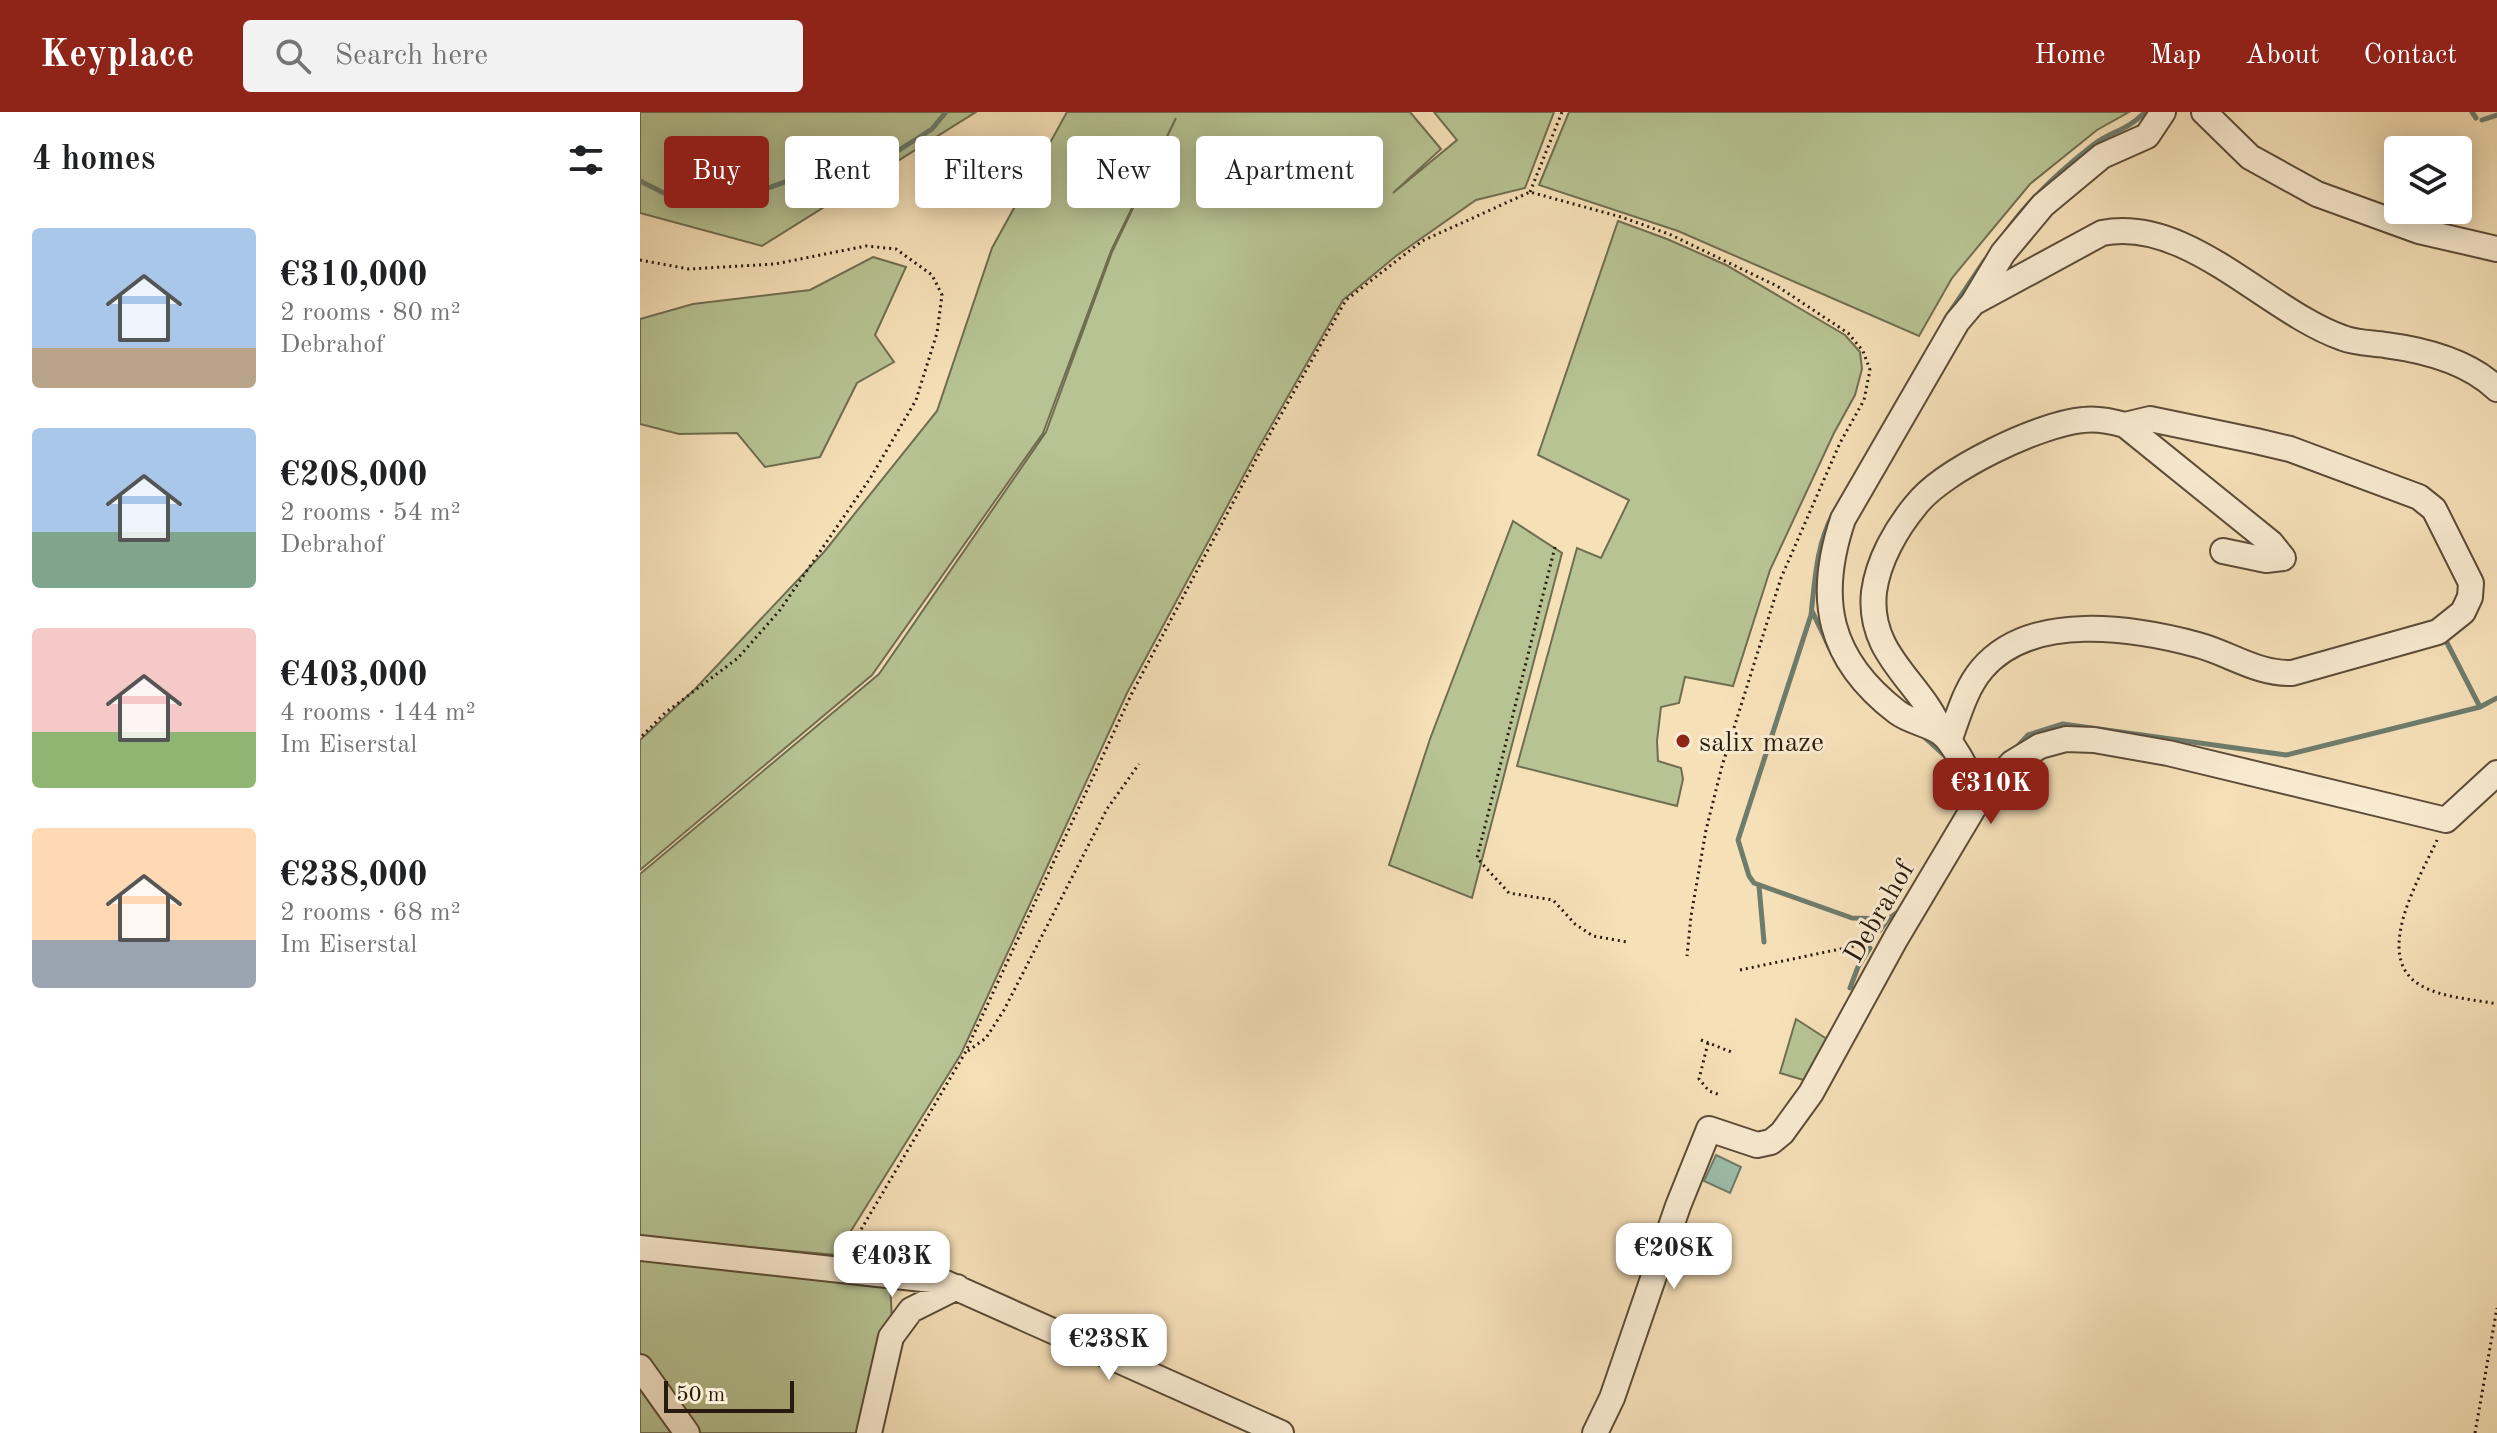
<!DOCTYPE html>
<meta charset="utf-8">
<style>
:root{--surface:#fff;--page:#f2f2f2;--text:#202124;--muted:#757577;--accent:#8f2418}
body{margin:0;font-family:"Old Standard TT",serif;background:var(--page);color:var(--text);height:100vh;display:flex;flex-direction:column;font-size:30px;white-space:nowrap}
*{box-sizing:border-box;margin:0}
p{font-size:26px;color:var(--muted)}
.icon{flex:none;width:44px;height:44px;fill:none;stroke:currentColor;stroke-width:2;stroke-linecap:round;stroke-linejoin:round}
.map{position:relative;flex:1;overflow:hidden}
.details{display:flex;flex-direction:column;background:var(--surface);width:640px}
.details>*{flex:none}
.top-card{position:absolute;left:24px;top:24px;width:760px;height:72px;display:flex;gap:16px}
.tools{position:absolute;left:1744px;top:24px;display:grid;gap:16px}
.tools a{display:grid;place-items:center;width:88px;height:88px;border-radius:8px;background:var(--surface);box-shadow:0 4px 20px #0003;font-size:40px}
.scale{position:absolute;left:24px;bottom:20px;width:130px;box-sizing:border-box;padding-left:8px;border:4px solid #281a0d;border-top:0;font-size:22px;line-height:28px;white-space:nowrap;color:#281a0d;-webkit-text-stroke:6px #f9ebd1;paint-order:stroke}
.price{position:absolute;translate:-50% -68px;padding:0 18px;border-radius:16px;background:#fff;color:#222;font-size:26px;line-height:52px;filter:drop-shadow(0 2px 4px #0008)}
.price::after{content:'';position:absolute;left:50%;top:48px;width:24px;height:18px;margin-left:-12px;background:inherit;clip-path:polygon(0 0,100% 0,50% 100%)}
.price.active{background:var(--accent);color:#fff}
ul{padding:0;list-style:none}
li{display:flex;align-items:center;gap:24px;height:200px;padding:0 32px}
li span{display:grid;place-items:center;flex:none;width:224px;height:160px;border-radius:8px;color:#555}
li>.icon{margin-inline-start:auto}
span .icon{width:96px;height:96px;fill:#fffc;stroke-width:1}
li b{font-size:34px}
h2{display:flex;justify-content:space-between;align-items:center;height:96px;padding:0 32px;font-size:34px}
.tag{padding:0 28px;border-radius:8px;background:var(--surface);box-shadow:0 4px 20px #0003;font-size:28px;line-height:72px}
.tag.active{background:var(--accent);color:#fff}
header{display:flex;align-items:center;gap:48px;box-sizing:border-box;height:112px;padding:0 40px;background:var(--accent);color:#fff}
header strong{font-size:38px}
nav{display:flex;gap:44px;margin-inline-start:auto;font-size:28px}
.search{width:560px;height:72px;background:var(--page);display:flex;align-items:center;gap:20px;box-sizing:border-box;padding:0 28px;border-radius:8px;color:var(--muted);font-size:30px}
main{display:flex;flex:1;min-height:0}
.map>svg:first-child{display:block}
.green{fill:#b7c393;stroke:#706e50;stroke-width:2}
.water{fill:#9dbdac;stroke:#6e7c6c;stroke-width:2}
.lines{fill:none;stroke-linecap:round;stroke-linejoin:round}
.stream{stroke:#6e7c6c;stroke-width:5}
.minor-casing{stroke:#5c4c38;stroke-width:28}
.path{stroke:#281a0d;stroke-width:3;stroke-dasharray:2 4;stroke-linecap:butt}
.minor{stroke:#f9ebd1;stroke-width:24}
.poi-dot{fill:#8f2418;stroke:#f9ebd1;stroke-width:3}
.labels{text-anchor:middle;stroke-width:6;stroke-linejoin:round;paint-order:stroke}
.poi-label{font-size:28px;fill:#281a0d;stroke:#f9ebd1;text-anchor:start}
.street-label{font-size:28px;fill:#281a0d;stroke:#f9ebd1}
</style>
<header>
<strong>Keyplace</strong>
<div class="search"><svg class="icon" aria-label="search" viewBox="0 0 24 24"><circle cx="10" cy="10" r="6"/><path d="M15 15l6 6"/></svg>Search here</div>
<nav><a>Home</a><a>Map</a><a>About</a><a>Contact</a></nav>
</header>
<main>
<section class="details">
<h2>4 homes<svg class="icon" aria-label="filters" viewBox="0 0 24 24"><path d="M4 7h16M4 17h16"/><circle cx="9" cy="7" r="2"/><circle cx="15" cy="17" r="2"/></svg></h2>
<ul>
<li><span style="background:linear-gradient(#a9c7e8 75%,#b9a48a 0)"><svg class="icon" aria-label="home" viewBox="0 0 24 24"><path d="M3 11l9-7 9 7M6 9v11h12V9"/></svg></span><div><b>€310,000</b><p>2 rooms · 80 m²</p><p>Debrahof</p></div></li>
<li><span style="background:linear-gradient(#a9c7e8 65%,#7fa58c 0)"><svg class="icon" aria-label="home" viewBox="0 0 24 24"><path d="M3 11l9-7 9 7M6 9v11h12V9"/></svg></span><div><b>€208,000</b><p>2 rooms · 54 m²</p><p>Debrahof</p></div></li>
<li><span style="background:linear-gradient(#f6c9c9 65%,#8fb573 0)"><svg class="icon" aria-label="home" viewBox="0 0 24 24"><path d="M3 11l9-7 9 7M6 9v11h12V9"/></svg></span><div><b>€403,000</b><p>4 rooms · 144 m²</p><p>Im Eiserstal</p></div></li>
<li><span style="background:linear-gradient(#ffd9b3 70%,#9aa5b1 0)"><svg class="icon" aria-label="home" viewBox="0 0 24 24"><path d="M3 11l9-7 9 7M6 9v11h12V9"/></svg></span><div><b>€238,000</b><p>2 rooms · 68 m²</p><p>Im Eiserstal</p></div></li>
</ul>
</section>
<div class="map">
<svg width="1857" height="1321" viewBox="0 0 1857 1321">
<rect width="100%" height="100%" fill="#f6e0b8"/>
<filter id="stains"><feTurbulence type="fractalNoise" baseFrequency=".0025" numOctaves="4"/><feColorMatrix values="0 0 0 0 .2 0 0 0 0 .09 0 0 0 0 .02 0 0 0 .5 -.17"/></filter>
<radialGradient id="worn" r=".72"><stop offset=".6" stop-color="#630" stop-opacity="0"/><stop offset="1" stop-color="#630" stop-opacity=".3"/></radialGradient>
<path class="green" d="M0 0H336L122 134 0 101Z
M427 0H770L801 37 753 81 817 28 794 0H914L885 76 836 88 756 144 703 188 619 335 487 581 321 942 196 1143 0 1125V762L239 562 406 320 472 140 536 6 471 139 403 321 232 563 0 758V628L55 577 184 440 297 299 352 136Z
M929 0H1489L1457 18 1390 72 1312 166 1279 224 1038 119 899 73Z
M978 109 1027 127 1086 153 1205 223 1220 240 1222 257 1215 283 1194 321 1130 458 1093 574 1045 565 1039 591 1021 595 1017 629 1018 649 1041 656 1043 667 1037 694 877 654 937 436 961 446 989 388 898 343Z
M233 145 266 155 235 223 254 250 217 271 180 345 125 355 97 321 39 322 0 312V207L53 192 170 178Z
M873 409 922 441 832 786 749 753 790 627Z
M1156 907 1190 929 1167 969 1140 961Z
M0 1145 250 1172 252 1207 225 1321H0Z"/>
<path class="water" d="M1076 1043 1101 1055 1090 1081 1064 1069Z"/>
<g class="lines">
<path class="stream" d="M1832 0 1836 6
M1842 8 1857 3
M0 69 40 89 103 85 170 61 231 56 292 17 306 0
M1365 121C1389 87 1421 58 1453 33 1471 19 1487 19 1505 0
M1306 206 1345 148
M1193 402C1176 434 1175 468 1171 503L1098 728 1109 764 1114 771 1212 806 1248 807
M1172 499 1190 537
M1804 525 1840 595
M1283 624 1305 644
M1376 636 1388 623 1423 612 1646 643 1840 595 1857 586
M1318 662 1321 693 1319 699
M1119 774 1124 830
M1240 818 1248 807 1258 800
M1210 876 1218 855 1230 836"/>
<g class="minor-casing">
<path id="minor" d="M1564 0 1610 45 1677 82 1779 119 1857 137
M1333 191 1462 121C1548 104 1626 199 1703 226 1716 231 1732 231 1745 233 1784 238 1828 249 1857 277
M1301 620C1283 571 1227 544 1234 480 1238 449 1256 417 1276 393 1303 358 1399 312 1443 308 1457 306 1471 309 1485 313L1631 431 1643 446 1626 448 1583 439
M1309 629C1318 605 1325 577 1342 557 1391 499 1495 516 1558 533 1591 542 1617 562 1652 561L1798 520 1823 500 1830 485 1831 471 1794 397 1779 385 1650 337 1616 329 1510 307 1485 313
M1340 685C1331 668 1316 632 1301 621 1289 612 1270 610 1257 600 1188 547 1176 487 1203 407L1317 210 1333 191 1363 141 1403 93 1462 44 1507 24 1523 0
M0 1136 301 1169 641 1321
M0 1255 47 1321
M229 1321 251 1225 271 1198 317 1175
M955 1321 972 1286 1038 1094 1069 1017 1117 1033 1131 1030 1142 1021 1171 981 1256 826 1340 685 1372 651 1400 634 1426 627 1454 628 1528 641 1806 708 1857 661"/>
</g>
<path class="path" d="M890 80 922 0
M0 148 49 157 135 152 226 134 256 137 292 163 302 183 297 221 276 288 231 365 140 498 98 546 25 601 0 626
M915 435 837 746 869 781 913 788 935 812 953 824 987 830
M1797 728C1781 764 1731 844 1780 873 1802 886 1832 887 1857 892
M1100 858 1229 831
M1061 928 1094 941
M1068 931 1059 967 1069 979 1080 983
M328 939 346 926 364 898 467 697 499 652
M209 1138 325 941 492 581 622 336 706 188 782 129 890 80 981 105 1029 122 1137 174 1208 221 1223 239 1230 258 1224 288 1200 331 1141 466 1082 654 1066 718 1051 804 1047 844
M1835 1321 1857 1196"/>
<use href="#minor" class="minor"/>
</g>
<circle class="poi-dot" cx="1043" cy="629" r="8"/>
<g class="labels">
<g class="poi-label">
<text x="1059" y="639">salix maze</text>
</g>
<g class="street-label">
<text transform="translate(1238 799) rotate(-60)" y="10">Debrahof</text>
</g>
</g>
<rect width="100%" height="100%" filter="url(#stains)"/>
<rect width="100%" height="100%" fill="url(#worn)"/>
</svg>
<div class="tools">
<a><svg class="icon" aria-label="layers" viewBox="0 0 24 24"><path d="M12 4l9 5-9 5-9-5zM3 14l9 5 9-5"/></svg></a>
</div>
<div class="scale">50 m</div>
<b class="price active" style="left:1351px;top:714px">€310K</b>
<b class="price" style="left:1034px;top:1179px">€208K</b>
<b class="price" style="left:252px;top:1187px">€403K</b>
<b class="price" style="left:469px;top:1270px">€238K</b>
<div class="top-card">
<a class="tag active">Buy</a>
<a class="tag">Rent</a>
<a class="tag">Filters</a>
<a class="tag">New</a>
<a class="tag">Apartment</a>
</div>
</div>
</main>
